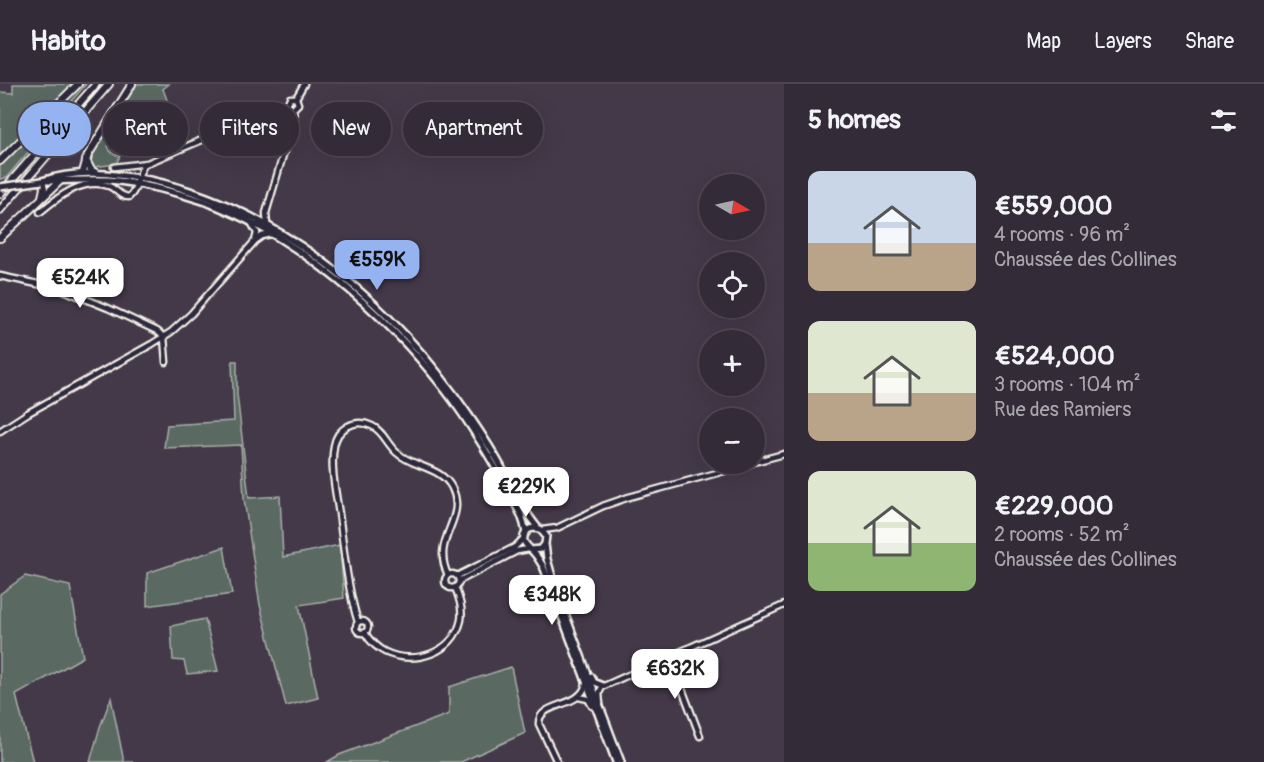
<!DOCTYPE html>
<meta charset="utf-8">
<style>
:root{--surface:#332b37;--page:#3e3742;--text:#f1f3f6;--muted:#a9a7ad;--line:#4e4752;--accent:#95b2f1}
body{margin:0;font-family:Pangolin,sans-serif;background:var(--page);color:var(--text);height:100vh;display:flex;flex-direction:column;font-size:22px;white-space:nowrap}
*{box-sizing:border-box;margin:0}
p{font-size:20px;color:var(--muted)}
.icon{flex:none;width:33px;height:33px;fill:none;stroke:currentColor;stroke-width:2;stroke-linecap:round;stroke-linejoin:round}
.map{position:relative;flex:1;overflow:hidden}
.side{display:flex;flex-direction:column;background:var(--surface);width:480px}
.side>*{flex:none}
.guide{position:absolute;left:18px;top:18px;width:570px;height:54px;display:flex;gap:12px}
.needle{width:39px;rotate:99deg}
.buttons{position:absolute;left:699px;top:90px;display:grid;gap:12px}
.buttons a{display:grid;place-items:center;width:66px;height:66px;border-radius:50%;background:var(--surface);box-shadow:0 6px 24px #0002,0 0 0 2px var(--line);font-size:30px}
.price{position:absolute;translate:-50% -51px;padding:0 14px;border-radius:12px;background:#fff;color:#222;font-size:20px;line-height:39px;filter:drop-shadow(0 2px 3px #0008)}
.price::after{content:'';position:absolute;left:50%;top:36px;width:18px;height:14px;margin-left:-9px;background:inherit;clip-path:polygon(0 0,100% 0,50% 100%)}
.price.on{background:var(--accent);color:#111}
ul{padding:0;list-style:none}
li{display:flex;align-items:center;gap:18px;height:150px;padding:0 24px}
li span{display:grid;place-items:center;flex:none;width:168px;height:120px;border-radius:12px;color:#555}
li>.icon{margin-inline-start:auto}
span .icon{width:72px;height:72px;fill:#fffc;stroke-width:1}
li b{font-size:26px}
h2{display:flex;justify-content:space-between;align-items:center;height:72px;padding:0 24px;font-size:26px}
.tag{padding:0 21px;border-radius:27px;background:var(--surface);box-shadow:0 6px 24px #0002,0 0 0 2px var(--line);font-size:21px;line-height:54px}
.tag.on{background:var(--accent);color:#111}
header{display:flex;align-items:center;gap:36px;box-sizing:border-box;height:84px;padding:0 30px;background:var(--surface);border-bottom:2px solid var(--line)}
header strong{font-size:28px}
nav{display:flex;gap:33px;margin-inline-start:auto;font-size:21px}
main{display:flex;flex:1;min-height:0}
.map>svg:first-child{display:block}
.green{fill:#5a6b63;stroke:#a7aea6;stroke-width:1.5}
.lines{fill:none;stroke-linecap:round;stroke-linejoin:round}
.minor-casing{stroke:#f4f1e8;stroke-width:9}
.major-casing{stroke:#f4f1e8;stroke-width:10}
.highway-casing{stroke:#f4f1e8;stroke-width:10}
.minor{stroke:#2f2a3d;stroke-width:4.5}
.major{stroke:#2f2a3d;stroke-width:5}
.highway{stroke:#2f2a3d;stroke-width:6}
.major-bridge-casing{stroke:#f4f1e8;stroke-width:10;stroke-linecap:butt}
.major-bridge{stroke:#2f2a3d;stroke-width:5}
</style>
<header>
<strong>Habito</strong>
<nav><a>Map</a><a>Layers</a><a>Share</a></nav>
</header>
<main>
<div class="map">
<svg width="784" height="678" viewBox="0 0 784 678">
<rect width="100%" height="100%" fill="#443949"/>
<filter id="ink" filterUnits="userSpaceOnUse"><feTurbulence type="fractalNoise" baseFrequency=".0167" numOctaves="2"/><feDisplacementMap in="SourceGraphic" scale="12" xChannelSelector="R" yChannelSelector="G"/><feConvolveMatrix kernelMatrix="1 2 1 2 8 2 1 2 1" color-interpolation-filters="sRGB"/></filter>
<g filter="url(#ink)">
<path class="green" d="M13 0H86L6 94 0 95V8L13 9Z
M136 0H169L163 5 170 24 171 35 160 37 143 35 123 39 108 62C110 69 113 71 120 72L116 80 94 83 91 78 93 70Z
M232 277H237V310L249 414 280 412 283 473 340 461 344 514 299 521 318 614 286 622 260 521 244 415 241 361 164 364 167 341 234 337Z
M224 463 232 510 147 522V489Z
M25 492 70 502 83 573 16 611 33 678H0V510Z
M205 535 218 587 187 590 184 577 173 576 171 542Z
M511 583 525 649 461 678H327L339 671 449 630V603Z
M111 614 124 678H134H90L100 643Z"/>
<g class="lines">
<g class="minor-casing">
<path id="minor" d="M296 14 304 0
M114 83 147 79
M40 128C58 113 83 93 109 102 117 105 119 113 129 113 139 105 136 90 145 80L287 20 290 14H296
M252 140 257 149 255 157
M267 141 266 129 294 34 293 25 298 20 296 14
M0 192 61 205 108 224 157 247 164 253
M164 253 166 278
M0 347 28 329 152 260 171 248 191 230 255 157 262 152 271 150
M754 378 784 370
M542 446 557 444 603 422 629 413 750 380
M445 497a7 7 0 1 1 14 0a7 7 0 1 1-14 0Z
M457 492 515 463 524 454
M459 497 517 467 529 465
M356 543a6 6 0 1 1 12 0a6 6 0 1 1-12 0Z
M358 538C347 503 344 466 339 430 336 409 330 384 334 362 337 344 355 334 372 342 383 347 387 360 396 368 413 384 441 382 452 404 468 436 430 454 448 491
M365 549C370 557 377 564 385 568 414 582 454 569 461 536 463 524 459 514 455 503
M670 573 700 652
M591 592 594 598 604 602
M579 613 588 615 592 622
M600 619C599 612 598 606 604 602L784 521
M557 678 539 640C538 617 581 625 586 600"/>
</g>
<g class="major-casing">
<path id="major" d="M42 97C77 85 113 89 150 96 272 123 380 209 453 309 469 331 485 354 498 377 511 400 521 424 538 444
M46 97C71 97 95 94 119 97 148 101 176 108 203 117 297 151 385 229 445 306 475 345 499 388 521 431L524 440 526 449
M545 460 547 475 555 503 621 678
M531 466 541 465 545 460 546 452 540 445C535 444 530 443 526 448 519 458 529 463 534 469 538 473 540 478 543 482L616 678"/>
</g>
<g class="highway-casing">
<path id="highway" d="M86 76 91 86 96 89
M0 77 78 0
M83 88 88 71 132 0
M42 97 44 104 42 113
M0 110 96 0
M0 126 109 0
M0 154 60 97"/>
</g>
<use href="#minor" class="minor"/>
<use href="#major" class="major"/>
<use href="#highway" class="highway"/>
<g class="major-bridge-casing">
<path id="major-bridge" d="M0 103 42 97"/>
</g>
<use href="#major-bridge" class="major-bridge"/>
</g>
</g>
</svg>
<div class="buttons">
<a><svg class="needle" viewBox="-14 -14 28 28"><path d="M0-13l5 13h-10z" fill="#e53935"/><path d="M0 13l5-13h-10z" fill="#a9a7ad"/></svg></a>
<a><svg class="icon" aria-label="locate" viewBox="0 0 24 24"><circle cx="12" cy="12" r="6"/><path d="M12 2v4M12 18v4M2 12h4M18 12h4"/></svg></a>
<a>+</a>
<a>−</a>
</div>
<b class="price on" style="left:377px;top:207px">€559K</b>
<b class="price" style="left:80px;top:225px">€524K</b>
<b class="price" style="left:526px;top:434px">€229K</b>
<b class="price" style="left:552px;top:542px">€348K</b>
<b class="price" style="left:675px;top:616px">€632K</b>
<div class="guide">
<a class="tag on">Buy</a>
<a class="tag">Rent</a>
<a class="tag">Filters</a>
<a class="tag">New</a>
<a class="tag">Apartment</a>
</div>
</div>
<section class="side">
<h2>5 homes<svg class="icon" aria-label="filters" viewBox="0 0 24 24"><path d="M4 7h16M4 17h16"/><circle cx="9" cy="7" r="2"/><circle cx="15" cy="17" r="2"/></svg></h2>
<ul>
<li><span style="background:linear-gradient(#c9d6e8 60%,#b9a48a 0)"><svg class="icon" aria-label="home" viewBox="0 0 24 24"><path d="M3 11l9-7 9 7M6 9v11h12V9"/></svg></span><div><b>€559,000</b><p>4 rooms · 96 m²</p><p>Chaussée des Collines</p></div></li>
<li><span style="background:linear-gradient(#dfe7d0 60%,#b9a48a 0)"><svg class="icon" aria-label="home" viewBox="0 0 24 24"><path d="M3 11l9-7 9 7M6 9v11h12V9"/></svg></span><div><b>€524,000</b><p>3 rooms · 104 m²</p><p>Rue des Ramiers</p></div></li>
<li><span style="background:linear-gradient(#dfe7d0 60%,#8fb573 0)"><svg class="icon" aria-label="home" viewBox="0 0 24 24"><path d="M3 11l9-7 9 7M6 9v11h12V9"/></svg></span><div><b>€229,000</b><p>2 rooms · 52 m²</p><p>Chaussée des Collines</p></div></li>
</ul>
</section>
</main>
